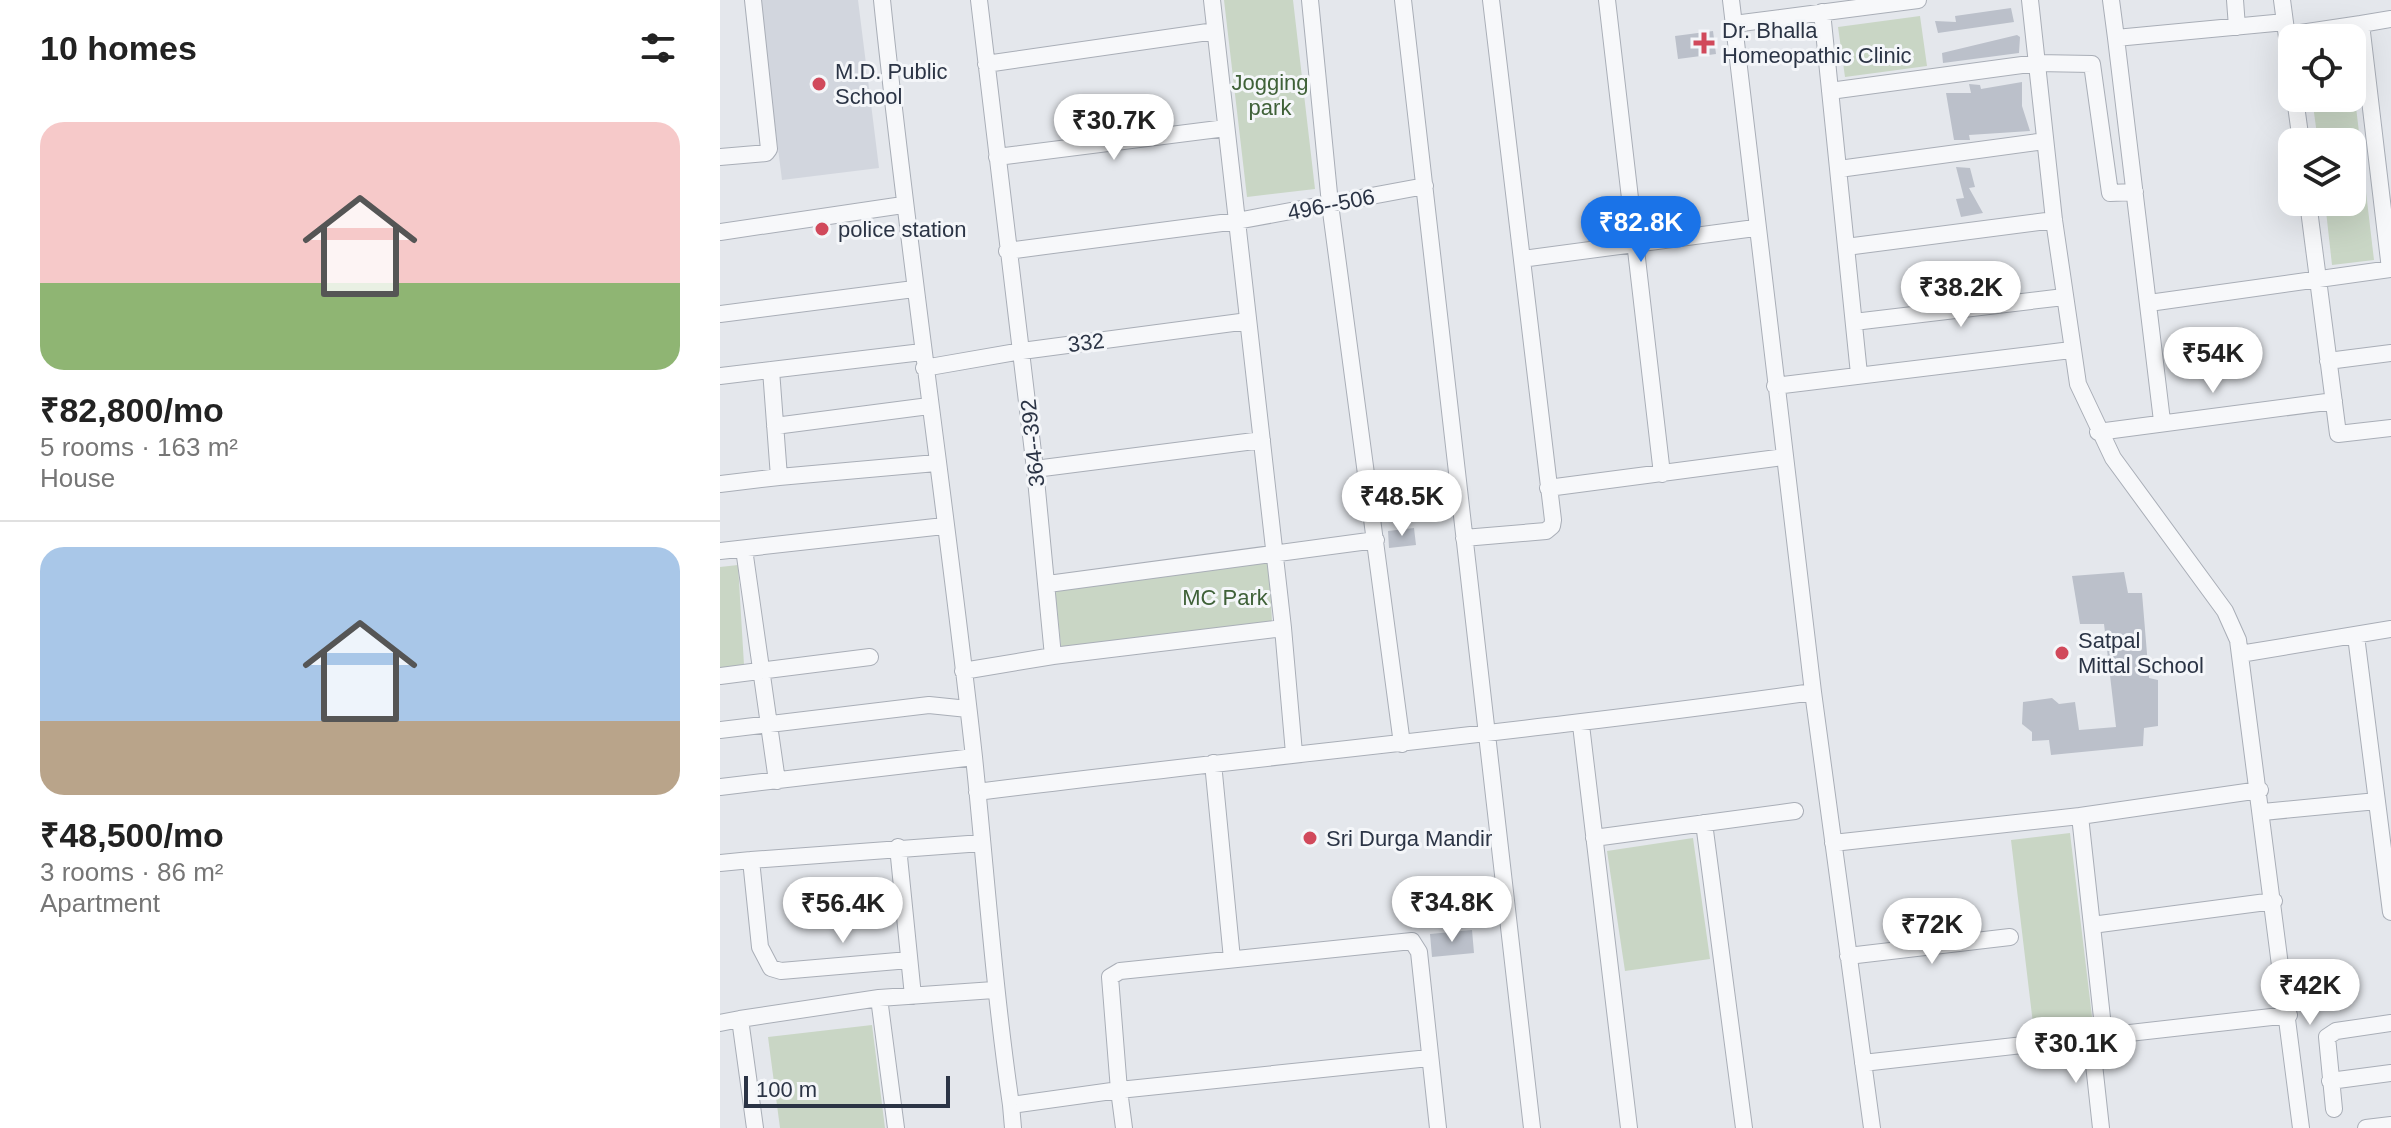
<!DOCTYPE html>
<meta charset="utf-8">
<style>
:root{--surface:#fff;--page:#f6f6f6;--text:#222;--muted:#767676;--line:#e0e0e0;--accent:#1a73e8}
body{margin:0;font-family:Arial,sans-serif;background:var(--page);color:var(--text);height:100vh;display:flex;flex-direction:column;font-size:30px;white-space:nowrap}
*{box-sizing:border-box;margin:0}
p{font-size:26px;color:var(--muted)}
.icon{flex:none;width:44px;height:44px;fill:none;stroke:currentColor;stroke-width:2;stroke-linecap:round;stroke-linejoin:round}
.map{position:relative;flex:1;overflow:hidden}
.panel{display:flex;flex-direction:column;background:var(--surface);width:720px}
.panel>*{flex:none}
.controls{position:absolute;left:1558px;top:24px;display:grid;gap:16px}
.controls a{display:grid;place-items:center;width:88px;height:88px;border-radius:16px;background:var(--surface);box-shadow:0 8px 32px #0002;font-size:40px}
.scale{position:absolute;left:24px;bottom:20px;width:206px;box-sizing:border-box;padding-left:8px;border:4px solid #2b3445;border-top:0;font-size:22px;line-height:28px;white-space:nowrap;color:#2b3445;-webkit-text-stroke:6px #f4f6f9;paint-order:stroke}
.price{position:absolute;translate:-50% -68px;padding:0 18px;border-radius:28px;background:#fff;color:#222;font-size:26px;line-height:52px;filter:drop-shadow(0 2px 4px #0008)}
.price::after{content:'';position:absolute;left:50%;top:48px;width:24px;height:18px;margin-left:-12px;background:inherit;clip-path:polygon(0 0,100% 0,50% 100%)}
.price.current{background:var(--accent);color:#fff}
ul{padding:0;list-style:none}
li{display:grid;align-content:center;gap:16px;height:424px;padding:0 40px}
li+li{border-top:2px solid var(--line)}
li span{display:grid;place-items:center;height:248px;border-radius:24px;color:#555}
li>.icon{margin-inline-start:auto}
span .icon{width:144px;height:144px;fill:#fffc;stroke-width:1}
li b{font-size:34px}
h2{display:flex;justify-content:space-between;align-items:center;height:96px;padding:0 40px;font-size:34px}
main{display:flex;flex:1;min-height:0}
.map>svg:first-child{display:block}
.built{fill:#d2d6de}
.green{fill:#c9d6c5}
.building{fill:#bbc0ca}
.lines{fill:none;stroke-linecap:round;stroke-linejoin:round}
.minor-casing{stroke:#a9aeb7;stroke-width:18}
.minor{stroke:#f7f8fa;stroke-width:16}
.poi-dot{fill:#d1495b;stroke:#f4f6f9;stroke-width:3}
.labels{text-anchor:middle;stroke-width:6;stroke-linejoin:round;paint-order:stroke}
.poi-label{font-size:22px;fill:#2b3445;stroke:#f4f6f9;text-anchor:start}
.park-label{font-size:22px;fill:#3f6138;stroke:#f4f6f9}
.street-label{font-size:22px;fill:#2b3445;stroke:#f4f6f9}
</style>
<main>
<section class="panel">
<h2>10 homes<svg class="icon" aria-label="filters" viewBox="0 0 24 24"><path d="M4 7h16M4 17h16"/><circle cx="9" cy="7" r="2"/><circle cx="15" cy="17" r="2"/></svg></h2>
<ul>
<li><span style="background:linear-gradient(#f6c9c9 65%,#8fb573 0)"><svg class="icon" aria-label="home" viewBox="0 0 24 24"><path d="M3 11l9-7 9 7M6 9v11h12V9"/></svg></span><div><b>₹82,800/mo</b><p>5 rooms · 163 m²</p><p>House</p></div></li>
<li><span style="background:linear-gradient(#a9c7e8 70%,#b9a48a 0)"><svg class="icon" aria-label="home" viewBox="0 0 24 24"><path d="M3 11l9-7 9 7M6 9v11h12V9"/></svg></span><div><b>₹48,500/mo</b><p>3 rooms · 86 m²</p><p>Apartment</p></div></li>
</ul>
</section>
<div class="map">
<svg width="1671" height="1128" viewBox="0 0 1671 1128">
<rect width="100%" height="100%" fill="#e4e7ec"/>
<path class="built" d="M39 0H138L159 168 62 180Z"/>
<path class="green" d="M504 0H573L595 189 527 197Z
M1200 16 1207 66 1125 77 1118 27Z
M1632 73 1654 260 1612 265 1605 202H1632V142H1598L1592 98H1632Z
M549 561 552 622 341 647 335 589Z
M18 565 24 665 0 668V567Z
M1350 833 1373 1025 1314 1032 1291 840Z
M973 838 990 959 905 971 887 851Z
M152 1025 165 1128H60L48 1037Z"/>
<path class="building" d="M1291 8 1294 22 1218 33 1215 21 1236 22 1235 16Z
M993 31 996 54 958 59 955 36Z
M1297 35 1300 37 1299 53 1223 63 1222 53Z
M1302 82V106L1310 131 1249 135 1250 140H1234L1226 93H1251L1249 84 1260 85 1261 89Z
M1236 167 1250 168 1255 187 1249 188 1263 213 1241 217 1236 199 1244 198Z
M694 528 696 545 669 548 668 531Z
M1404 572 1408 593H1422L1429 678 1438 680V726L1424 728 1423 746 1331 755 1329 740 1312 741V732L1302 724 1303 702 1332 698 1339 704 1355 702 1359 730 1396 727 1384 624H1360L1352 576Z
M752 930 754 953 712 957 710 934Z"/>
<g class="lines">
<g class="minor-casing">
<path id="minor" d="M162 0C188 253 226 504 254 757 266 873 274 989 291 1105L399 1090 404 1128
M259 0 315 469 333 656 563 628
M492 0 563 628 574 753
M590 0 610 204 682 744
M683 0 812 1128
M887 0 942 474
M1011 0 1093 692 1152 1128
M1310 0 1334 220 1358 384 1393 458 1505 611 1518 640 1581 1128
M1391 0 1396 38
M1515 0 1517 27
M1562 0 1572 75
M1102 12 1139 374
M1014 24 1198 0
M1641 24 1671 19
M1567 35 1641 24 1670 269
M266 64 495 31
M1110 91 1317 63 1372 64 1390 193 1415 192
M1575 98 1581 142
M0 157 46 153 49 149 33 0
M277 157 506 128
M1119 169 1325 141
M1588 202 1618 434 1671 428
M0 232 183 205
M1126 247 1334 220
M287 251 517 221 705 186
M802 259 1035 228
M1429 303 1671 269
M0 314 194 289
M1134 322 1344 297
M1608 361 1671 353
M204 368 302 351 528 321
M51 370 59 477 216 463
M0 376 202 352
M1055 386 1351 350
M1442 421 1396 38 1565 22
M55 426 209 406
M1378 432 1614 401
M315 469 542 440
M0 484 59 477
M828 488 1064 457
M744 538 826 531 832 526 833 520 771 0
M24 549 57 781
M0 551 224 526
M328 584 656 540
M1636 636 1671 912
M1520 654 1671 629
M243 671 333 656
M0 676 150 657
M861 725 909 1128
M0 730 209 705 248 709
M493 763 512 959
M0 787 254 757
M257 792C535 757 815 731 1093 692
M1543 812 1657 801
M984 823 1024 1128
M874 838 1075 811
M1113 843 1360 816
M178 847 193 996
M0 863 31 860
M1372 925 1554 901
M1128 956 1290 937
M189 960 61 971 51 968 40 947 31 860 262 843
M159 998 176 1128
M0 1023 20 1019
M1384 1036 1360 816 1540 790
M1371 1037 1381 1128
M709 1058 399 1090 390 977 400 971 692 941 699 952 718 1128
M1143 1063 1569 1015
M1610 1081 1671 1073
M291 1105 293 1128
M1614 1109 1607 1037 1616 1031 1671 1023
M35 1128 20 1019 159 998 274 990
M1646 1128 1671 1125"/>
</g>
<use href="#minor" class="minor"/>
</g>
<g class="poi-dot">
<path d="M980 31h8v8h8v8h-8v8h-8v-8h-8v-8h8z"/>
<circle cx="99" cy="84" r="8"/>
<circle cx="102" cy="229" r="8"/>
<circle cx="1342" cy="653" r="8"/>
<circle cx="590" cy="838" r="8"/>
</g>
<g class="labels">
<g class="poi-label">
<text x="1002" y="38">Dr. Bhalla<tspan x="1002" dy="25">Homeopathic Clinic</tspan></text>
<text x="115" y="79">M.D. Public<tspan x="115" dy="25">School</tspan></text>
<text x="118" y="237">police station</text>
<text x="1358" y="648">Satpal<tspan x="1358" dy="25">Mittal School</tspan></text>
<text x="606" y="846">Sri Durga Mandir</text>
</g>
<g class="park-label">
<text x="550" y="90">Jogging<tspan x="550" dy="25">park</tspan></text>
<text x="505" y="605">MC Park</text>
</g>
<g class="street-label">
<text transform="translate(611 204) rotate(-11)" y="8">496--506</text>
<text transform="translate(366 342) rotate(-7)" y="8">332</text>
<text transform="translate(312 443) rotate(-96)" y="8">364--392</text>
</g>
</g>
</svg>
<div class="controls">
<a><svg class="icon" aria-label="locate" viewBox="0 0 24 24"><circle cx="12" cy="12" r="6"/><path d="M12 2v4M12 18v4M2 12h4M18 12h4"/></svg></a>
<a><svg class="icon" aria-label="layers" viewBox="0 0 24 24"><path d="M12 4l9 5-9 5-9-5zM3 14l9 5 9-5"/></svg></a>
</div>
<div class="scale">100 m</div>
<b class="price" style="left:394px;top:162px">₹30.7K</b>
<b class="price current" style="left:921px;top:264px">₹82.8K</b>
<b class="price" style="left:1241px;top:329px">₹38.2K</b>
<b class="price" style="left:1493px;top:395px">₹54K</b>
<b class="price" style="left:682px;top:538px">₹48.5K</b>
<b class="price" style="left:732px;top:944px">₹34.8K</b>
<b class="price" style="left:123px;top:945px">₹56.4K</b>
<b class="price" style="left:1212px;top:966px">₹72K</b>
<b class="price" style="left:1590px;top:1027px">₹42K</b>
<b class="price" style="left:1356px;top:1085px">₹30.1K</b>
</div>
</main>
